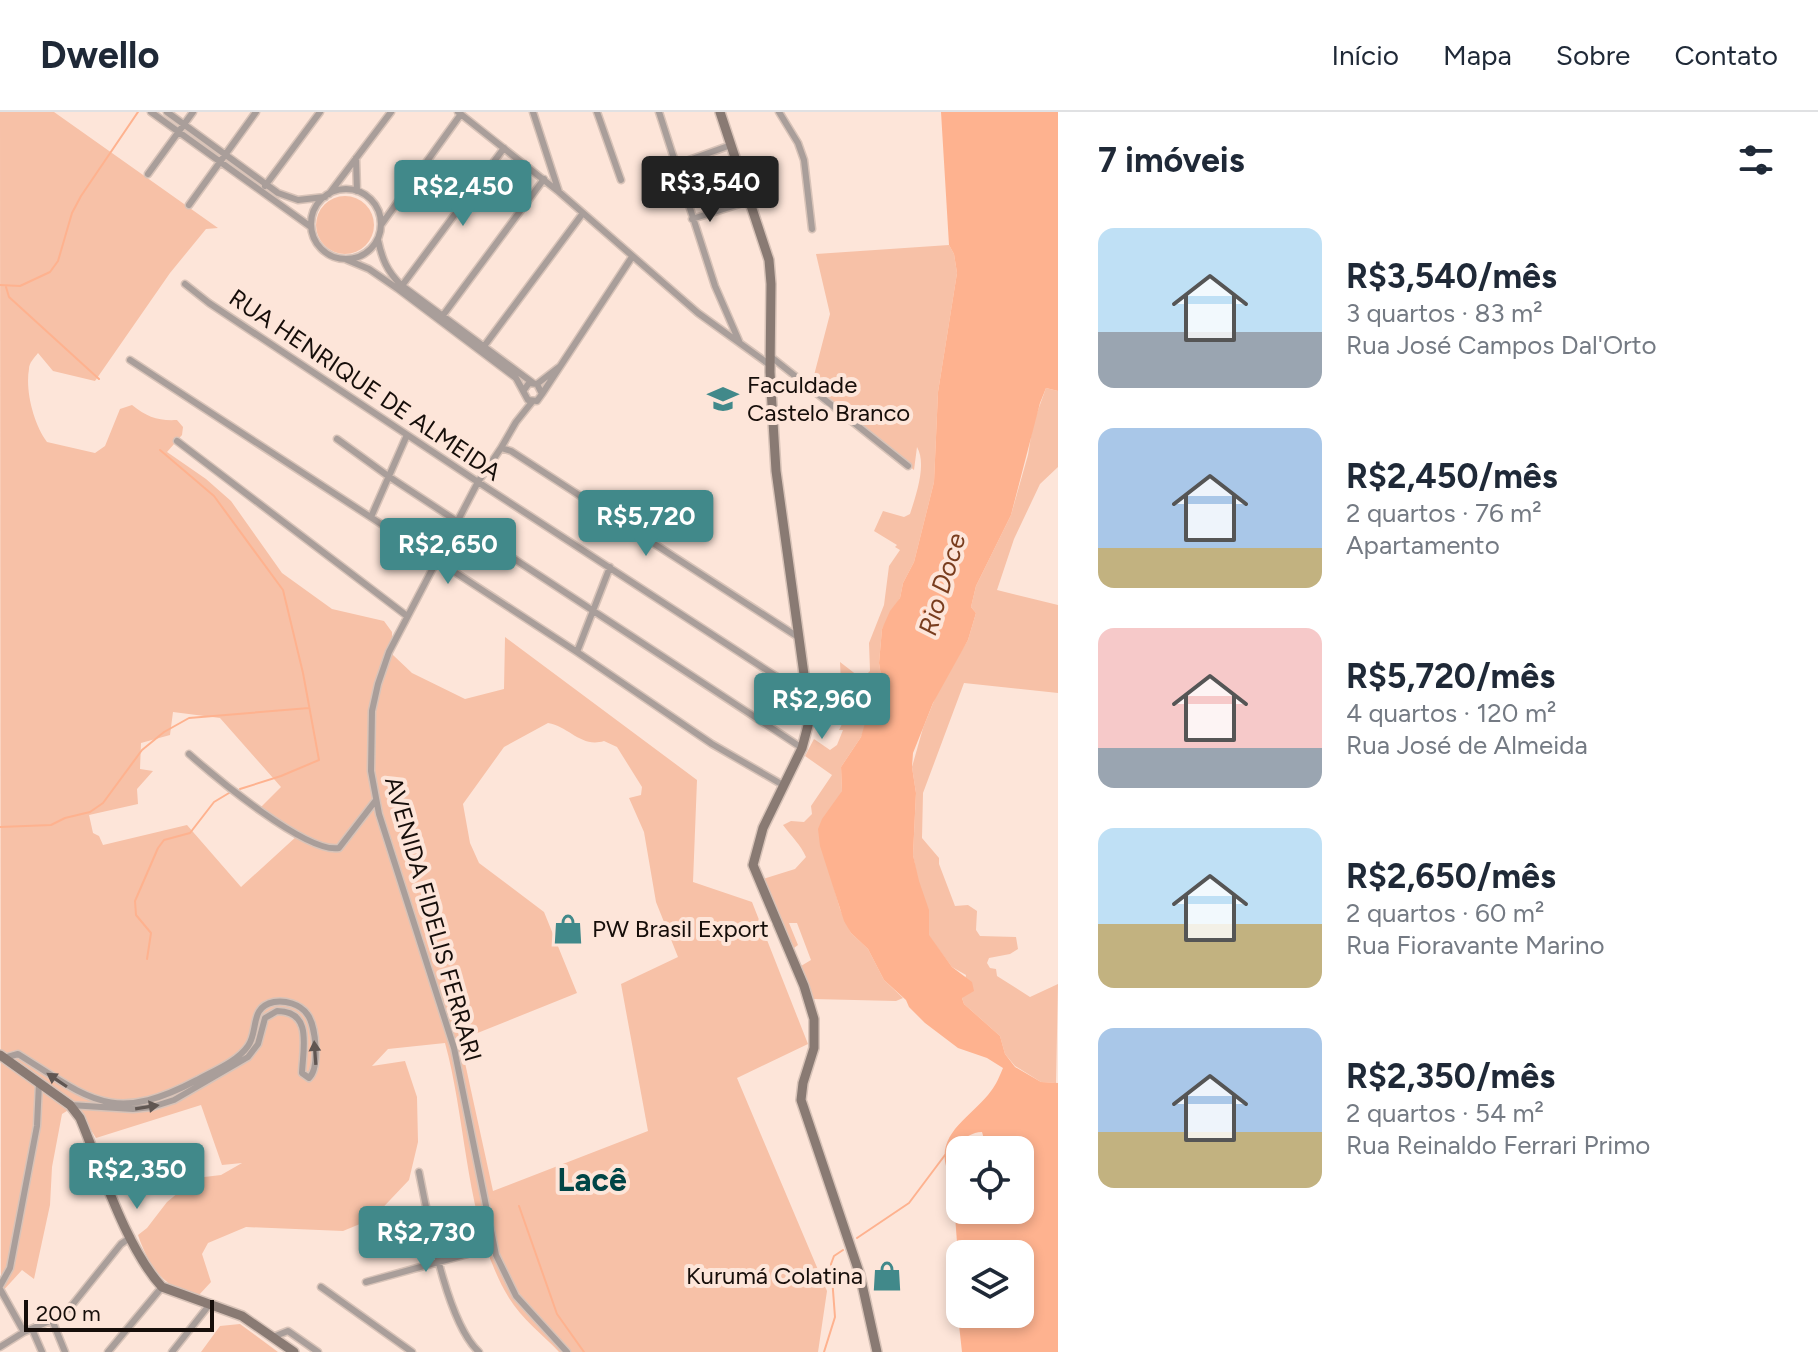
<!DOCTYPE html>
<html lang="pt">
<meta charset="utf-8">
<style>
:root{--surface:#fff;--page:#f2f2f3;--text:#1f2937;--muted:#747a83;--line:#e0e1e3;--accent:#41898a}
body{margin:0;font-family:Figtree,sans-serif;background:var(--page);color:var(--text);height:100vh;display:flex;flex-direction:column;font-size:30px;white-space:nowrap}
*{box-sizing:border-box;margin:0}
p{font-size:26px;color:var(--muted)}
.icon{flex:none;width:44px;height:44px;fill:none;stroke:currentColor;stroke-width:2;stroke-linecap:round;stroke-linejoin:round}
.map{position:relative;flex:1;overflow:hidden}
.drawer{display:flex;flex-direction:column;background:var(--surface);width:760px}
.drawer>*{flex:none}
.tools{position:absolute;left:946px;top:1024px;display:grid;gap:16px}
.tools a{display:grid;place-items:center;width:88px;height:88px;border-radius:16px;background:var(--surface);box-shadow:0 4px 12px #0003;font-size:40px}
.scale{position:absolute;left:24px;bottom:20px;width:190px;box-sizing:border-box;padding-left:8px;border:4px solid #160e0a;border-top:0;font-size:22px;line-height:28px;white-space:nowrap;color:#160e0a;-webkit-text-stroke:6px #fde5d9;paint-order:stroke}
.price{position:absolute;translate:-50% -68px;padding:0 18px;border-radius:8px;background:var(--accent);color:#fff;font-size:26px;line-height:52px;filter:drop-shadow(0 2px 4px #0008)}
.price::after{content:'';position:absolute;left:50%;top:48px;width:24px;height:18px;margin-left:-12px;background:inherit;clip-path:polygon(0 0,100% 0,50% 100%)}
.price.selected{background:#222;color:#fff}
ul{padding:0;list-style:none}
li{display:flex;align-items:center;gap:24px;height:200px;padding:0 40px}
li span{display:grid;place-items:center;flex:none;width:224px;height:160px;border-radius:16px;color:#555}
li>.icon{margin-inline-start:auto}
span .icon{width:96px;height:96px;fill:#fffc;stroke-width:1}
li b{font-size:34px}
h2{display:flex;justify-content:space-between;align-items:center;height:96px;padding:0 40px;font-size:34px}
header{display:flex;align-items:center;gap:48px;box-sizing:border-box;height:112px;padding:0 40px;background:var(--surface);border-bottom:2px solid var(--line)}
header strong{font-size:38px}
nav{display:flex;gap:44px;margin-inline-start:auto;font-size:28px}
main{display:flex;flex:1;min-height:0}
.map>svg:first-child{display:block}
.green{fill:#f7c1a7;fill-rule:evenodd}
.water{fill:#feb28f}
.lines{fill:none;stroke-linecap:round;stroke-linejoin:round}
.stream{stroke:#feb28f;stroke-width:2}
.street-casing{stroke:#d8c3b8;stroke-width:9}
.secondary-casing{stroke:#d8c3b8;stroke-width:12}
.street{stroke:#a99e9a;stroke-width:6}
.secondary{stroke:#897a73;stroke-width:9}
.oneway{fill:#605652}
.labels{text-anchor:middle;stroke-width:8;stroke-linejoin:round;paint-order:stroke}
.street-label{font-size:24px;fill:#160e0a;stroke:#fde5d9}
.poi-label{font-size:24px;fill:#160e0a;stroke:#fde5d9;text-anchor:start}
.water-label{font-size:26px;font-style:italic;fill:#793d1e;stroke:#fde5d9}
.district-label{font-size:32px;font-weight:bold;fill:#004546;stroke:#fde5d9}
</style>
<header>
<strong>Dwello</strong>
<nav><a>Início</a><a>Mapa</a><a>Sobre</a><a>Contato</a></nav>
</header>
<main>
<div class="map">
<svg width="1058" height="1240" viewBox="0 0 1058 1240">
<rect width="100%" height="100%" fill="#fde5d9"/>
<path class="green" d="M0 0H54L218 116 206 117 170 161 95 269 53 259 38 241C34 246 29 251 29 257 25 279 34 313 47 330L95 341 105 334 120 297 132 293C147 305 158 309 177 308L183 315 182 323 167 340 206 367 231 389 282 461 332 497 384 509 392 520 393 543 412 561 465 587 504 577 505 525 697 668 693 770 752 790 808 932 737 966 827 1179 818 1240H559C543 1223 521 1206 509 1186 466 1116 467 1010 445 931L388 937 372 954 405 949 417 985 418 1030 409 1068 372 1107 343 1119 246 1115 208 1131 202 1142 211 1170 198 1184C163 1176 149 1155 138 1123L147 1116 167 1090 196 1066 221 1063 242 1051 222 1053 201 993 96 1026 84 1007 70 997 62 1002 52 1055 50 1093 34 1167 22 1158 1 1181ZM173 600 220 606 281 675 258 698 298 723 241 775 187 713 103 733 99 724 93 721 89 703 138 692 137 677 153 659 140 657 141 631 170 623ZM548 611C570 615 581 636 604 629L617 635 642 675 641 683 629 686 644 720 656 790 678 845 621 872 648 1019 493 1079 460 928 577 881 544 800 479 751 470 731 463 692 504 635Z
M316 113a29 29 0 1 1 58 0a29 29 0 1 1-58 0Z
M949 133 954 142 957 161 938 280 934 370 914 450 903 471 900 486 882 517 879 551 883 576 861 625 841 655 842 679 826 748 840 797 851 821 868 837 884 868 903 886 896 889 813 887 801 854 811 848 797 811H789L798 833 794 836 763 767 795 757 806 745C801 733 791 724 783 713L791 709 804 710 812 702 811 694 832 663 805 644 814 627 830 638 837 633 843 618H839L842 612 816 595 808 561 841 572 840 550 862 567 870 559 869 531 884 493 889 454 900 438 895 435 897 433 874 419 883 399 904 405 910 402C916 383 927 352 917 335L914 358 812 271 830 202 816 142Z
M1046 276 1058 279V355L1040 372 1014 427 997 478 1058 493V581L964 571 923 681 922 726 939 746V752L955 794 968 793 977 799 976 818 980 824 1016 825 1018 837 1010 842 989 846 987 851 990 856 996 857 997 864 1030 885 1058 872 1056 971 1041 970 1015 954 1005 942 1000 924 964 892 962 886 966 863 952 855 928 823 913 743 916 681 912 655 923 616 940 574 968 528 976 501 971 495 976 474 1011 403 1028 343 1033 312Z
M240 1212 278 1240H201L220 1214Z"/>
<path class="water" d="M941 0H1058V279L1046 276 1040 291 1011 403 976 474 971 495 976 501 968 528 933 591 913 641 912 655 916 681 913 743 919 769 929 798V823L952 855 972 870 974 879 962 886 964 892 1000 924 1005 942 1015 955 1041 970 1058 971V1240H962L959 1213 961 1202H1020V1142H960V1170L953 1077 960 1070V1098H1020V1038H975L984 1027 982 1020C962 1021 955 1038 946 1054 937 1020 974 1003 991 979 996 973 1000 963 1003 956L987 946 958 936 925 911 909 895 906 888 884 868 868 837 851 821 844 809 820 734 818 717 822 707 842 679 841 655 861 625 869 597 883 576 879 551 882 517 890 499 900 486 903 471 914 450 934 370 938 280 957 161 954 142 949 133Z"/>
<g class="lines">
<path class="stream" d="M0 173 20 174 50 160 58 149 72 101 81 84 138 0
M6 175 9 185 99 267
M160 338 214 384 283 478 303 561 319 648 281 664 240 677
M0 715 51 713 65 706 90 700 103 691 142 638 164 620 189 606 309 596
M147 847 151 821 136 803 135 789 158 736 164 728 190 721 214 690 229 681
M519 1094 557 1202 584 1240
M857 1126 909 1091 945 1043
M824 1240 835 1205 831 1152 834 1144 843 1138"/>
<g class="street-casing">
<path id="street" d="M151 0 311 115
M167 0 278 81 298 88 325 85
M458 0 559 80 698 201 770 253
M533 0 559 80
M597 0 621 68
M659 0 715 174 739 229
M779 0 798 31 804 48 812 117
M356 46 357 79
M678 52 731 33
M148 62 193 0
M265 74 320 0
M311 112a35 35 0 1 1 70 0a35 35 0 1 1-70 0Z
M329 82 391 0
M189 93 256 0
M692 107 749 89
M381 113 461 2
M378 128C382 147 387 159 401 173L533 271
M345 147 369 157 398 177 516 266 528 288 537 289 542 282 537 272 529 271 524 278
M185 172 209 191 478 370 808 585
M401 175 504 36
M441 206 544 67
M482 237 583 101
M770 244 908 354
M130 248 577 540 712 632 783 673
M537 272 559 255
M542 282 632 145
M337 327 388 364 802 636
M177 329 407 504
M501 336 516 310 532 290
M371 405 407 323
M577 540 610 455
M189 642C215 665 307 742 339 736L376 688
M4 946 18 942C90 987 112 1013 197 968 213 959 237 950 248 934 259 919 249 895 274 890 285 888 300 892 307 902 316 913 320 956 309 966L302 961C303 936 313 899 277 899L265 906 258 932 248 945 174 988 152 995 133 997 70 993
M419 1060C428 1104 446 1210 479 1240
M366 1170 493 1135
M0 1174 10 1156 37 1014 39 971
M321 1175 412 1240
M0 1177 24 1220
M69 1197 121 1132 131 1125
M32 1217 42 1240
M273 1225 288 1219 318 1240
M0 1235 24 1220 52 1208 65 1240
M108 1240 162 1175
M172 1240 210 1192
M567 1240 516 1184 496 1143 454 936 379 702 371 659 372 599 378 572 389 540 478 370 501 336 511 339 798 525"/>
</g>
<g class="secondary-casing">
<path id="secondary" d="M720 0 769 148 771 172 770 260 776 359 810 606 802 636 763 716 753 753 804 874 814 907V936L803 971 801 988 860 1163 877 1240
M0 943 70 993 80 1006C101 1056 126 1136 162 1175L242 1204 294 1240"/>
</g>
<use href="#street" class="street"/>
<use href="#secondary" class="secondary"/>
</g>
<defs><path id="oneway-solid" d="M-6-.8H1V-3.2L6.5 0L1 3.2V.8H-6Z" transform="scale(2)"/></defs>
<g class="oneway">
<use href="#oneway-solid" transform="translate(315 941) rotate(-94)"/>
<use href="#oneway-solid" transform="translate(57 968) rotate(-146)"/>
<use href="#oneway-solid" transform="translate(147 995) rotate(-9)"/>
</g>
<defs>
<g id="university-bare" transform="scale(2.4)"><path d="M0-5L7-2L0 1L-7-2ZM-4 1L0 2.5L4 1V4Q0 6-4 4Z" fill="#41898a" stroke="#fde5d9" stroke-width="2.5" paint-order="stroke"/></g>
<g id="shop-bare" transform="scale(2.4)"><path d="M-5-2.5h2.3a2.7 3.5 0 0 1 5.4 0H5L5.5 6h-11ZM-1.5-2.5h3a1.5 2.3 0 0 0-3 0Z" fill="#41898a" stroke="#fde5d9" stroke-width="2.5" paint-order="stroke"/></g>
</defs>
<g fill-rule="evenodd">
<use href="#university-bare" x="723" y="287"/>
<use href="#shop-bare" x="568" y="817"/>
<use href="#shop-bare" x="887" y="1164"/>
</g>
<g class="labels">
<g class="street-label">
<text transform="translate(365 273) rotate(34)" y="8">RUA HENRIQUE DE ALMEIDA</text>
<text transform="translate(433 807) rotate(74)" y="8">AVENIDA FIDELIS FERRARI</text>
</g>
<g class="poi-label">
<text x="747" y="281">Faculdade<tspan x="747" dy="28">Castelo Branco</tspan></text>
<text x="592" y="825">PW Brasil Export</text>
<text x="863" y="1172" text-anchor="end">Kurumá Colatina</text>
</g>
<g class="water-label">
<text transform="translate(942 472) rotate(-73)" y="9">Rio Doce</text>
</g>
<g class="district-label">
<text x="592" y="1079">Lacê</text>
</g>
</g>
</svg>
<div class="tools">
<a><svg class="icon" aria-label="locate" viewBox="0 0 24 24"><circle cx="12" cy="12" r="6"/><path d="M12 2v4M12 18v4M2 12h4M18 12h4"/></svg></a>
<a><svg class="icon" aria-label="layers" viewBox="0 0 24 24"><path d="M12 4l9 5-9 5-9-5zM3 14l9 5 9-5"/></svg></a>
</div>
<div class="scale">200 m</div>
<b class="price selected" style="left:710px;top:112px">R$3,540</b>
<b class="price" style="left:463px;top:116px">R$2,450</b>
<b class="price" style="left:646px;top:446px">R$5,720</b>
<b class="price" style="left:448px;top:474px">R$2,650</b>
<b class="price" style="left:822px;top:629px">R$2,960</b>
<b class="price" style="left:137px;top:1099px">R$2,350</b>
<b class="price" style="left:426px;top:1162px">R$2,730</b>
</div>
<section class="drawer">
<h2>7 imóveis<svg class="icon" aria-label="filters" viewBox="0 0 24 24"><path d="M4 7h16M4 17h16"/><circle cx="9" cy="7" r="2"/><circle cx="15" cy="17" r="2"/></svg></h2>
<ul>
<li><span style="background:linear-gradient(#bfe0f5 65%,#9aa5b1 0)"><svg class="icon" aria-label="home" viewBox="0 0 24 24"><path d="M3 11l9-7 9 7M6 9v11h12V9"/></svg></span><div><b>R$3,540/mês</b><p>3 quartos · 83 m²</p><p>Rua José Campos Dal'Orto</p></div></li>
<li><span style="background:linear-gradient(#a9c7e8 75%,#c2b280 0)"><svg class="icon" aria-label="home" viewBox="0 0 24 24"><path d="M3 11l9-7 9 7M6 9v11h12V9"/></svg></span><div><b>R$2,450/mês</b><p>2 quartos · 76 m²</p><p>Apartamento</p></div></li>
<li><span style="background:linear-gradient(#f6c9c9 75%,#9aa5b1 0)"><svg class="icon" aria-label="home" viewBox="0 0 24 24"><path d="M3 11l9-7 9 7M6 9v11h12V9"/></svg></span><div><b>R$5,720/mês</b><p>4 quartos · 120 m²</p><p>Rua José de Almeida</p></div></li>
<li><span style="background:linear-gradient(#bfe0f5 60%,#c2b280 0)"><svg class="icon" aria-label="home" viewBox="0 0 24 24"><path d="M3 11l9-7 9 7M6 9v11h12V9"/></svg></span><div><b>R$2,650/mês</b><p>2 quartos · 60 m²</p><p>Rua Fioravante Marino</p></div></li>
<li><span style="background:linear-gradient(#a9c7e8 65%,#c2b280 0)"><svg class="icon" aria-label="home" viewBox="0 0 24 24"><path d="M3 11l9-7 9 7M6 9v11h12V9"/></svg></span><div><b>R$2,350/mês</b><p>2 quartos · 54 m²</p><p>Rua Reinaldo Ferrari Primo</p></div></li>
</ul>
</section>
</main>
